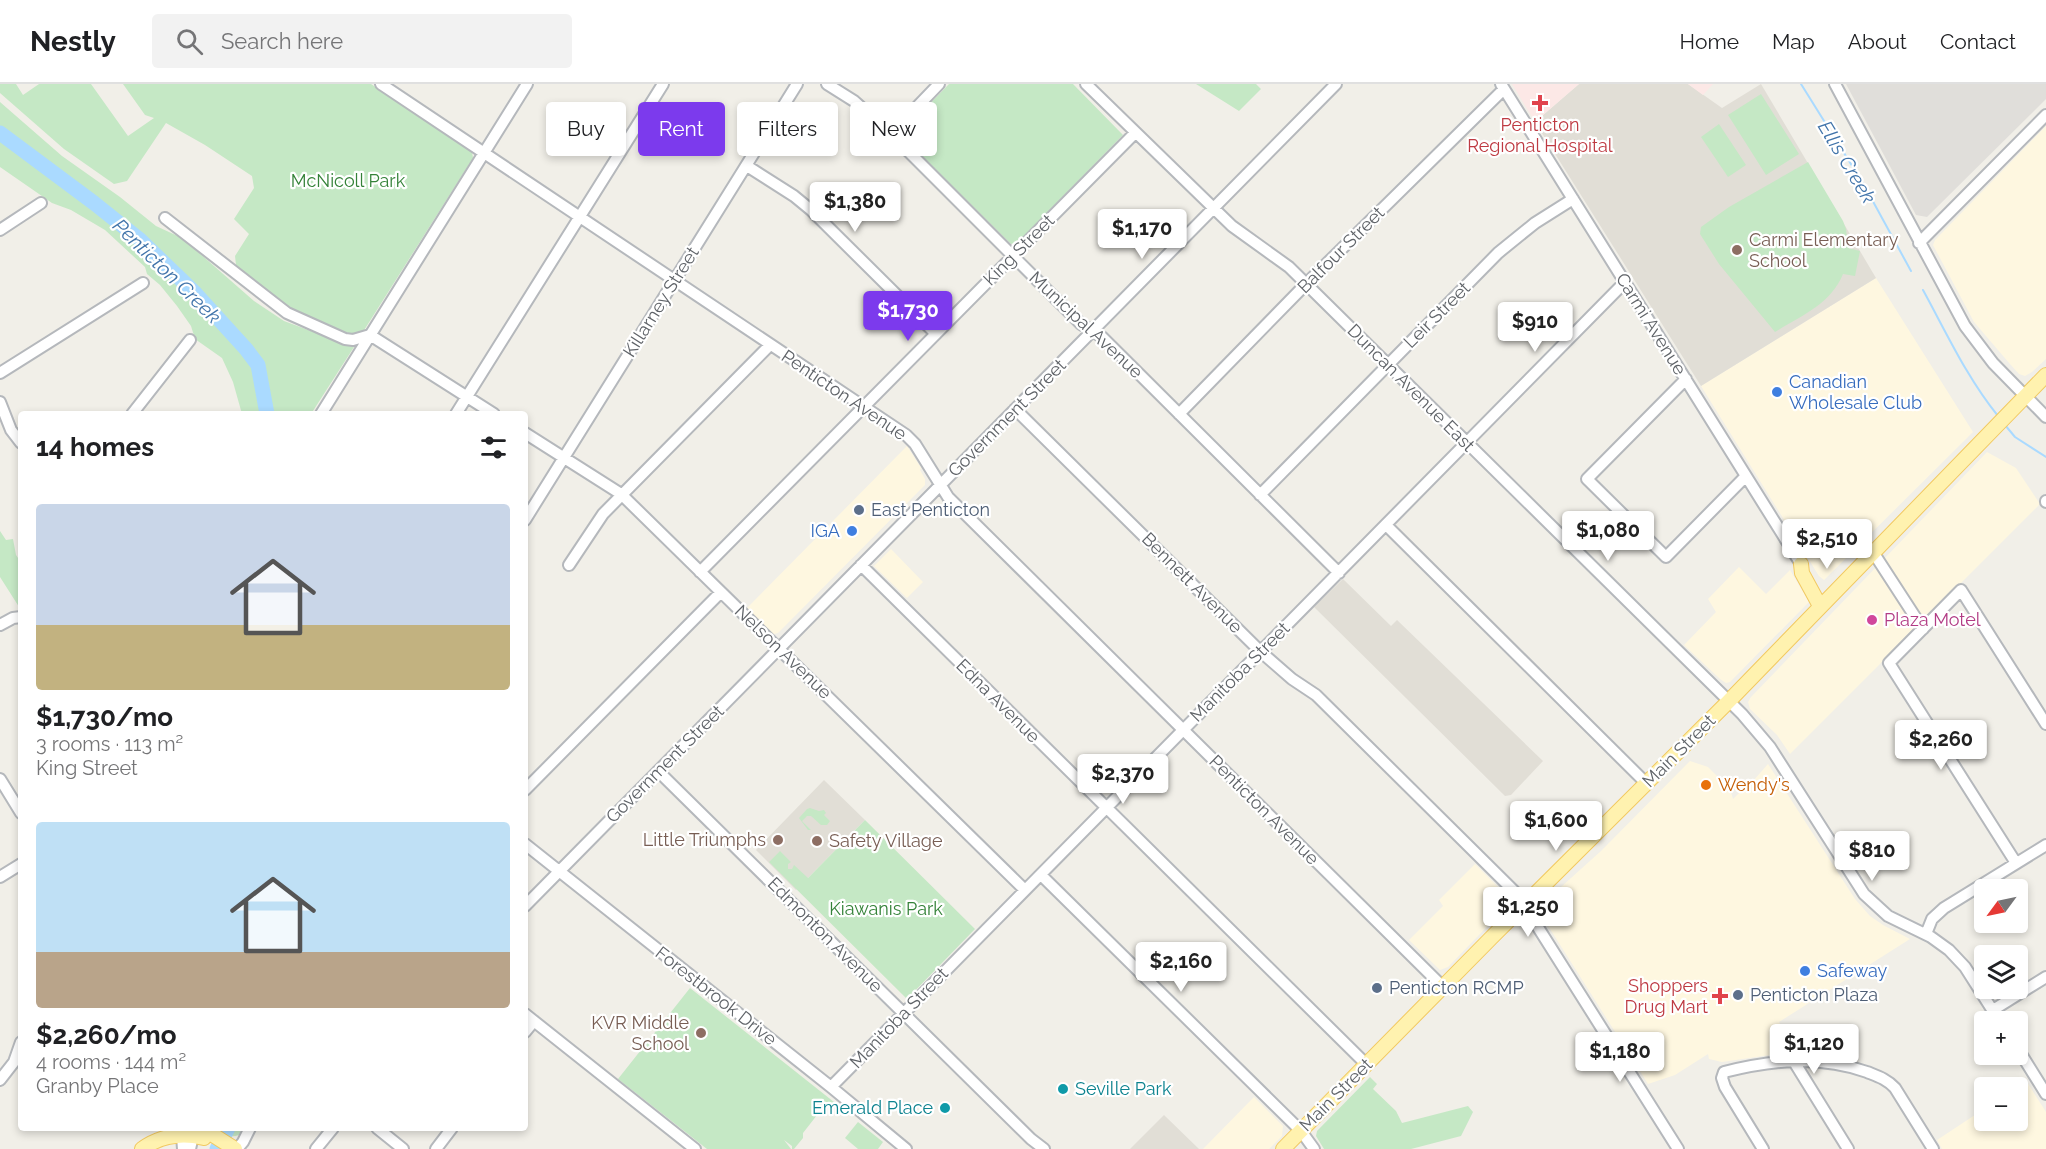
<!DOCTYPE html>
<meta charset="utf-8">
<style>
:root{--surface:#fff;--page:#f2f2f2;--text:#202124;--muted:#757577;--line:#e0e0e0;--accent:#7c3aed}
body{margin:0;font-family:Raleway,sans-serif;background:var(--page);color:var(--text);height:100vh;display:flex;flex-direction:column;font-size:22px;white-space:nowrap}
*{box-sizing:border-box;margin:0}
p{font-size:20px;color:var(--muted)}
.icon{flex:none;width:33px;height:33px;fill:none;stroke:currentColor;stroke-width:2;stroke-linecap:round;stroke-linejoin:round}
.map{position:relative;flex:1;overflow:hidden}
.side{position:absolute;left:18px;top:327px;width:510px;height:720px;display:flex;flex-direction:column;background:var(--surface);border-radius:6px;box-shadow:0 3px 9px #0003}
.side>*{flex:none}
.guide{position:absolute;left:546px;top:18px;width:570px;height:54px;display:flex;gap:12px}
.needle{width:39px;rotate:237deg}
.controls{position:absolute;left:1974px;top:795px;display:grid;gap:12px}
.controls a{display:grid;place-items:center;width:54px;height:54px;border-radius:6px;background:var(--surface);box-shadow:0 3px 9px #0003;font-size:30px}
.price{position:absolute;translate:-50% -51px;padding:0 14px;border-radius:6px;background:#fff;color:#222;font-size:20px;line-height:39px;filter:drop-shadow(0 2px 3px #0008)}
.price::after{content:'';position:absolute;left:50%;top:36px;width:18px;height:14px;margin-left:-9px;background:inherit;clip-path:polygon(0 0,100% 0,50% 100%)}
.price.on{background:var(--accent);color:#fff}
ul{padding:0;list-style:none}
li{display:grid;align-content:center;gap:12px;height:318px;padding:0 18px}
li span{display:grid;place-items:center;height:186px;border-radius:6px;color:#555}
li>.icon{margin-inline-start:auto}
span .icon{width:108px;height:108px;fill:#fffc;stroke-width:1}
li b{font-size:26px}
h2{display:flex;justify-content:space-between;align-items:center;height:72px;padding:0 18px;font-size:26px}
.chip{padding:0 21px;border-radius:6px;background:var(--surface);box-shadow:0 3px 9px #0003;font-size:21px;line-height:54px}
.chip.on{background:var(--accent);color:#fff}
header{display:flex;align-items:center;gap:36px;box-sizing:border-box;height:84px;padding:0 30px;background:var(--surface);border-bottom:2px solid var(--line)}
header strong{font-size:28px}
nav{display:flex;gap:33px;margin-inline-start:auto;font-size:21px}
.search{width:420px;height:54px;background:var(--page);display:flex;align-items:center;gap:15px;box-sizing:border-box;padding:0 21px;border-radius:6px;color:var(--muted);font-size:22px}
.map>svg:first-child{display:block}
.commercial{fill:#fef7e0}
.industrial{fill:#e0deda}
.education{fill:#e1ded6}
.medical{fill:#fce8e6}
.green{fill:#c5e8c5}
.lines{fill:none;stroke-linecap:round;stroke-linejoin:round}
.stream{stroke:#aadaff;stroke-width:2}
.river{stroke:#aadaff;stroke-width:15}
.minor-casing{stroke:#b5b8bc;stroke-width:14}
.major-casing{stroke:#f2c960;stroke-width:16}
.minor{stroke:#fff;stroke-width:10}
.major{stroke:#fff2af;stroke-width:14}
.health-dot{fill:#e0444e;stroke:#fff;stroke-width:2}
.education-dot{fill:#8d6e63;stroke:#fff;stroke-width:2}
.shop-dot{fill:#3f7fe0;stroke:#fff;stroke-width:2}
.service-dot{fill:#5c6f8a;stroke:#fff;stroke-width:2}
.hotel-dot{fill:#d1479c;stroke:#fff;stroke-width:2}
.food-dot{fill:#e8710a;stroke:#fff;stroke-width:2}
.culture-dot{fill:#0f9aa8;stroke:#fff;stroke-width:2}
.labels{text-anchor:middle;stroke-width:4.5;stroke-linejoin:round;paint-order:stroke}
.health-label{font-size:18px;fill:#be3a42;stroke:#fff}
.park-label{font-size:18px;fill:#348238;stroke:#fff}
.education-label{font-size:18px;fill:#785e54;stroke:#fff;text-anchor:start}
.street-label{font-size:18px;fill:#5f6368;stroke:#fff}
.shop-label{font-size:18px;fill:#366cbe;stroke:#fff;text-anchor:start}
.service-label{font-size:18px;fill:#4e5e75;stroke:#fff;text-anchor:start}
.hotel-label{font-size:18px;fill:#b23c85;stroke:#fff;text-anchor:start}
.food-label{font-size:18px;fill:#c56008;stroke:#fff;text-anchor:start}
.culture-label{font-size:18px;fill:#0d838f;stroke:#fff;text-anchor:start}
.water-label{font-size:20px;font-style:italic;fill:#4174aa;stroke:#fff}
</style>
<header>
<strong>Nestly</strong>
<div class="search"><svg class="icon" aria-label="search" viewBox="0 0 24 24"><circle cx="10" cy="10" r="6"/><path d="M15 15l6 6"/></svg>Search here</div>
<nav><a>Home</a><a>Map</a><a>About</a><a>Contact</a></nav>
</header>
<div class="map">
<svg width="2046" height="1065" viewBox="0 0 2046 1065">
<rect width="100%" height="100%" fill="#f1efe8"/>
<path class="commercial" d="M2046 42V275L2032 288 2025 292 2019 290 2010 280 1974 238 1933 161 1935 156Z
M1876 194 1973 348 1824 496 1819 492 1701 302Z
M907 362 921 384 920 386 925 395V401L778 549 774 550V551L747 524Z
M1987 368 2016 384 2040 420 1790 670 1777 651 1750 625 1748 618 1751 613Z
M891 465 923 498 907 514 874 482Z
M1739 483 1766 510 1790 486 1809 518 1730 598 1726 599 1720 595 1684 561 1716 528 1708 515Z
M1690 677 1708 683 1730 705 1733 715 1742 706 1746 705 1768 680 1855 815 1870 832 1883 841 1910 855 1779 938 1799 970 1784 969 1722 978 1709 975 1708 970 1675 991 1648 1000 1538 826 1541 821 1601 767Z
M1475 780 1506 811 1509 815V820L1448 883 1440 886 1409 856 1443 822 1439 816Z
M2027 998 2046 1028V1065H1942L1937 1056 1984 1025V1036H2018V1004Z
M1254 1013 1283 1042 1282 1052 1269 1065H1203Z"/>
<path class="industrial" d="M1846 0H2046V15L1927 133 1916 131Z"/>
<path class="education" d="M1579 0H1688L1722 24 1761 0 1876 194 1701 302 1535 38Z
M1343 495 1391 542 1397 536 1543 677 1511 711 1505 712 1314 523Z
M824 696 865 736 796 806 756 766Z
M1164 1031 1199 1065H1130Z"/>
<path class="medical" d="M1512 0H1579L1535 38Z
M1688 0H1713L1703 11Z"/>
<path class="green" d="M0 0H16L23 11 39 0H91L128 52 154 34 145 31 123 0H371L472 68 473 74 361 251H354L288 227 236 181 235 172 249 150 234 135 254 104 252 92 205 61 166 39 127 97 114 100 64 65 0 9Z
M949 0H1073L1123 51 1017 159 1011 160 902 52 904 46Z
M1196 0H1256L1261 5 1239 27Z
M1761 10 1799 70 1766 91 1728 31Z
M0 18 62 72 120 113 156 142 182 154 254 217 284 237 354 263 311 330H242L233 298 222 274 195 255 191 242 177 222 160 201 147 190 145 183 105 146 71 126 52 119 0 83Z
M1719 40 1746 81 1728 93 1701 53Z
M1808 78 1843 137 1846 145 1848 164 1860 167 1855 192 1843 190C1831 220 1801 232 1775 248L1719 180 1700 150 1701 143 1729 123Z
M0 447 6 456 13 455 16 471 20 477 21 526 0 493Z
M810 724 819 727 824 726 826 729 824 731 830 737 827 741H821L811 732H807L802 737 811 746H808L799 734 807 725Z
M865 736 975 845 907 915 769 778 780 767 791 778 788 780V785H792L794 781 808 794Z
M690 904 839 1022 836 1024 829 1019 823 1026H821L803 1049V1054L794 1065H792V1062L784 1056 791 1065H707L618 995Z
M1370 993 1377 1000 1373 1005 1396 1027 1402 1039 1468 1022 1473 1028 1461 1052 1411 1065H1324L1316 1052 1317 1047Z
M858 1038 883 1058 878 1065H858L845 1054Z
M211 1044H242L239 1051C229 1055 219 1049 211 1044Z"/>
<g class="lines">
<path class="stream" d="M1801 0 1864 101 1911 187
M1923 206C1946 248 1967 294 1998 332
M2005 341 2015 353 2046 373"/>
<path class="river" d="M0 49 94 119 139 155 195 209 246 265 258 281 267 330
M217 1065 228 1044"/>
<g class="minor-casing">
<path id="minor" d="M381 0 906 351 915 360 948 413 1443 903
M827 0 854 17 891 50 1081 240 1102 253 1339 489
M1086 0 1232 142 1289 183 1742 630 1770 663 1864 810 1888 832 1931 853 1949 866 1965 883 2000 938
M1501 0 1801 480
M1835 0 1965 242 1993 279 2046 333
M891 50 939 0
M747 82 794 112 811 126 936 250
M165 134 287 229 345 255 353 256 370 251 494 330
M0 146 41 119
M1919 159 2046 31
M0 289 143 199
M1686 295 1587 395 1666 473 1746 392
M0 318 11 346 21 359
M1015 325 1261 568 1292 595 1316 611 1517 810 1678 1065
M132 330 190 256
M321 330 527 0
M456 330 663 0
M1179 330 1306 200 1504 5
M525 349 621 410 1025 806
M1260 411 1498 169 1535 139 1573 115
M2046 417V418
M525 436 797 0
M1386 441 1647 700
M1873 468 1923 545
M569 481 603 430 770 261
M861 481 1366 980
M700 488 1135 49
M0 541 13 534 21 533
M658 687 1031 1055 1044 1065
M0 695 21 729
M525 706 721 508
M525 760 831 1003 906 1065
M2016 779 1889 579 1961 506 2046 640
M1041 791 1301 1047 1314 1065
M0 793 21 780
M525 822 1336 0
M1926 850 1932 835 1944 824 2046 761
M1993 926 2046 893
M525 930 695 1065
M525 948 534 937
M2018 965 2046 1010
M1793 976 1848 1065
M0 996 14 978 21 958
M831 1003 1624 199
M377 1044 403 1065
M182 1052 183 1065
M190 1065 193 1052
M237 1065 243 1058 250 1044
M316 1065 333 1044
M436 1065 452 1044
M1763 1065 1725 1003 1722 994 1724 988C1772 976 1819 971 1867 988 1877 992 1887 995 1895 1004L1933 1065"/>
</g>
<g class="major-casing">
<path id="major" d="M1801 480 1802 489 1820 522
M202 1044 235 1065
M142 1065C160 1052 182 1049 204 1054
M1283 1065 1491 854 1728 618 2046 291"/>
</g>
<use href="#minor" class="minor"/>
<use href="#major" class="major"/>
</g>
<g class="health-dot">
<path d="M1537 10h6v6h6v6h-6v6h-6v-6h-6v-6h6z"/>
<path d="M1717 903h6v6h6v6h-6v6h-6v-6h-6v-6h6z"/>
</g>
<g class="education-dot">
<circle cx="1737" cy="166" r="6"/>
<circle cx="778" cy="756" r="6"/>
<circle cx="817" cy="757" r="6"/>
<circle cx="701" cy="949" r="6"/>
</g>
<g class="shop-dot">
<circle cx="1777" cy="308" r="6"/>
<circle cx="852" cy="447" r="6"/>
<circle cx="1805" cy="887" r="6"/>
</g>
<g class="service-dot">
<circle cx="859" cy="426" r="6"/>
<circle cx="1377" cy="904" r="6"/>
<circle cx="1738" cy="911" r="6"/>
</g>
<circle class="hotel-dot" cx="1872" cy="536" r="6"/>
<circle class="food-dot" cx="1706" cy="701" r="6"/>
<g class="culture-dot">
<circle cx="1063" cy="1005" r="6"/>
<circle cx="945" cy="1024" r="6"/>
</g>
<g class="labels">
<g class="health-label">
<text x="1540" y="47">Penticton<tspan x="1540" dy="21">Regional Hospital</tspan></text>
<text x="1708" y="908" text-anchor="end">Shoppers<tspan x="1708" dy="21">Drug Mart</tspan></text>
</g>
<g class="park-label">
<text x="348" y="103">McNicoll Park</text>
<text x="886" y="831">Kiawanis Park</text>
</g>
<g class="education-label">
<text x="1749" y="162">Carmi Elementary<tspan x="1749" dy="21">School</tspan></text>
<text x="766" y="762" text-anchor="end">Little Triumphs</text>
<text x="829" y="763">Safety Village</text>
<text x="689" y="945" text-anchor="end">KVR Middle<tspan x="689" dy="21">School</tspan></text>
</g>
<g class="street-label">
<text transform="translate(1019 166) rotate(-45)" y="6">King Street</text>
<text transform="translate(1341 166) rotate(-45)" y="6">Balfour Street</text>
<text transform="translate(661 218) rotate(-58)" y="6">Killarney Street</text>
<text transform="translate(1437 231) rotate(-45)" y="6">Leir Street</text>
<text transform="translate(1651 240) rotate(58)" y="6">Carmi Avenue</text>
<text transform="translate(1086 241) rotate(43)" y="6">Municipal Avenue</text>
<text transform="translate(1411 304) rotate(45)" y="6">Duncan Avenue East</text>
<text transform="translate(844 311) rotate(34)" y="6">Penticton Avenue</text>
<text transform="translate(1007 334) rotate(-45)" y="6">Government Street</text>
<text transform="translate(1192 499) rotate(45)" y="6">Bennett Avenue</text>
<text transform="translate(783 568) rotate(44)" y="6">Nelson Avenue</text>
<text transform="translate(1240 588) rotate(-45)" y="6">Manitoba Street</text>
<text transform="translate(998 617) rotate(45)" y="6">Edna Avenue</text>
<text transform="translate(1679 667) rotate(-45)" y="6">Main Street</text>
<text transform="translate(665 680) rotate(-45)" y="6">Government Street</text>
<text transform="translate(1264 726) rotate(45)" y="6">Penticton Avenue</text>
<text transform="translate(825 851) rotate(45)" y="6">Edmonton Avenue</text>
<text transform="translate(716 912) rotate(38)" y="6">Forestbrook Drive</text>
<text transform="translate(899 934) rotate(-46)" y="6">Manitoba Street</text>
<text transform="translate(1336 1011) rotate(-45)" y="6">Main Street</text>
</g>
<g class="shop-label">
<text x="1789" y="304">Canadian<tspan x="1789" dy="21">Wholesale Club</tspan></text>
<text x="840" y="453" text-anchor="end">IGA</text>
<text x="1817" y="893">Safeway</text>
</g>
<g class="service-label">
<text x="871" y="432">East Penticton</text>
<text x="1389" y="910">Penticton RCMP</text>
<text x="1750" y="917">Penticton Plaza</text>
</g>
<g class="hotel-label">
<text x="1884" y="542">Plaza Motel</text>
</g>
<g class="food-label">
<text x="1718" y="707">Wendy's</text>
</g>
<g class="culture-label">
<text x="1075" y="1011">Seville Park</text>
<text x="933" y="1030" text-anchor="end">Emerald Place</text>
</g>
<g class="water-label">
<text transform="translate(1847 78) rotate(59)" y="7">Ellis Creek</text>
<text transform="translate(167 187) rotate(44)" y="7">Penticton Creek</text>
</g>
</g>
</svg>
<div class="controls">
<a><svg class="needle" viewBox="-14 -14 28 28"><path d="M0-13l5 13h-10z" fill="#e53935"/><path d="M0 13l5-13h-10z" fill="#757577"/></svg></a>
<a><svg class="icon" aria-label="layers" viewBox="0 0 24 24"><path d="M12 4l9 5-9 5-9-5zM3 14l9 5 9-5"/></svg></a>
<a>+</a>
<a>−</a>
</div>
<b class="price" style="left:855px;top:149px">$1,380</b>
<b class="price" style="left:1142px;top:176px">$1,170</b>
<b class="price on" style="left:908px;top:258px">$1,730</b>
<b class="price" style="left:1535px;top:269px">$910</b>
<b class="price" style="left:1608px;top:478px">$1,080</b>
<b class="price" style="left:1827px;top:486px">$2,510</b>
<b class="price" style="left:1941px;top:687px">$2,260</b>
<b class="price" style="left:1123px;top:721px">$2,370</b>
<b class="price" style="left:1556px;top:768px">$1,600</b>
<b class="price" style="left:1872px;top:798px">$810</b>
<b class="price" style="left:1528px;top:854px">$1,250</b>
<b class="price" style="left:1181px;top:909px">$2,160</b>
<b class="price" style="left:1814px;top:991px">$1,120</b>
<b class="price" style="left:1620px;top:999px">$1,180</b>
<div class="guide">
<a class="chip">Buy</a>
<a class="chip on">Rent</a>
<a class="chip">Filters</a>
<a class="chip">New</a>
</div>
<section class="side">
<h2>14 homes<svg class="icon" aria-label="filters" viewBox="0 0 24 24"><path d="M4 7h16M4 17h16"/><circle cx="9" cy="7" r="2"/><circle cx="15" cy="17" r="2"/></svg></h2>
<ul>
<li><span style="background:linear-gradient(#c9d6e8 65%,#c2b280 0)"><svg class="icon" aria-label="home" viewBox="0 0 24 24"><path d="M3 11l9-7 9 7M6 9v11h12V9"/></svg></span><div><b>$1,730/mo</b><p>3 rooms · 113 m²</p><p>King Street</p></div></li>
<li><span style="background:linear-gradient(#bfe0f5 70%,#b9a48a 0)"><svg class="icon" aria-label="home" viewBox="0 0 24 24"><path d="M3 11l9-7 9 7M6 9v11h12V9"/></svg></span><div><b>$2,260/mo</b><p>4 rooms · 144 m²</p><p>Granby Place</p></div></li>
</ul>
</section>
</div>
